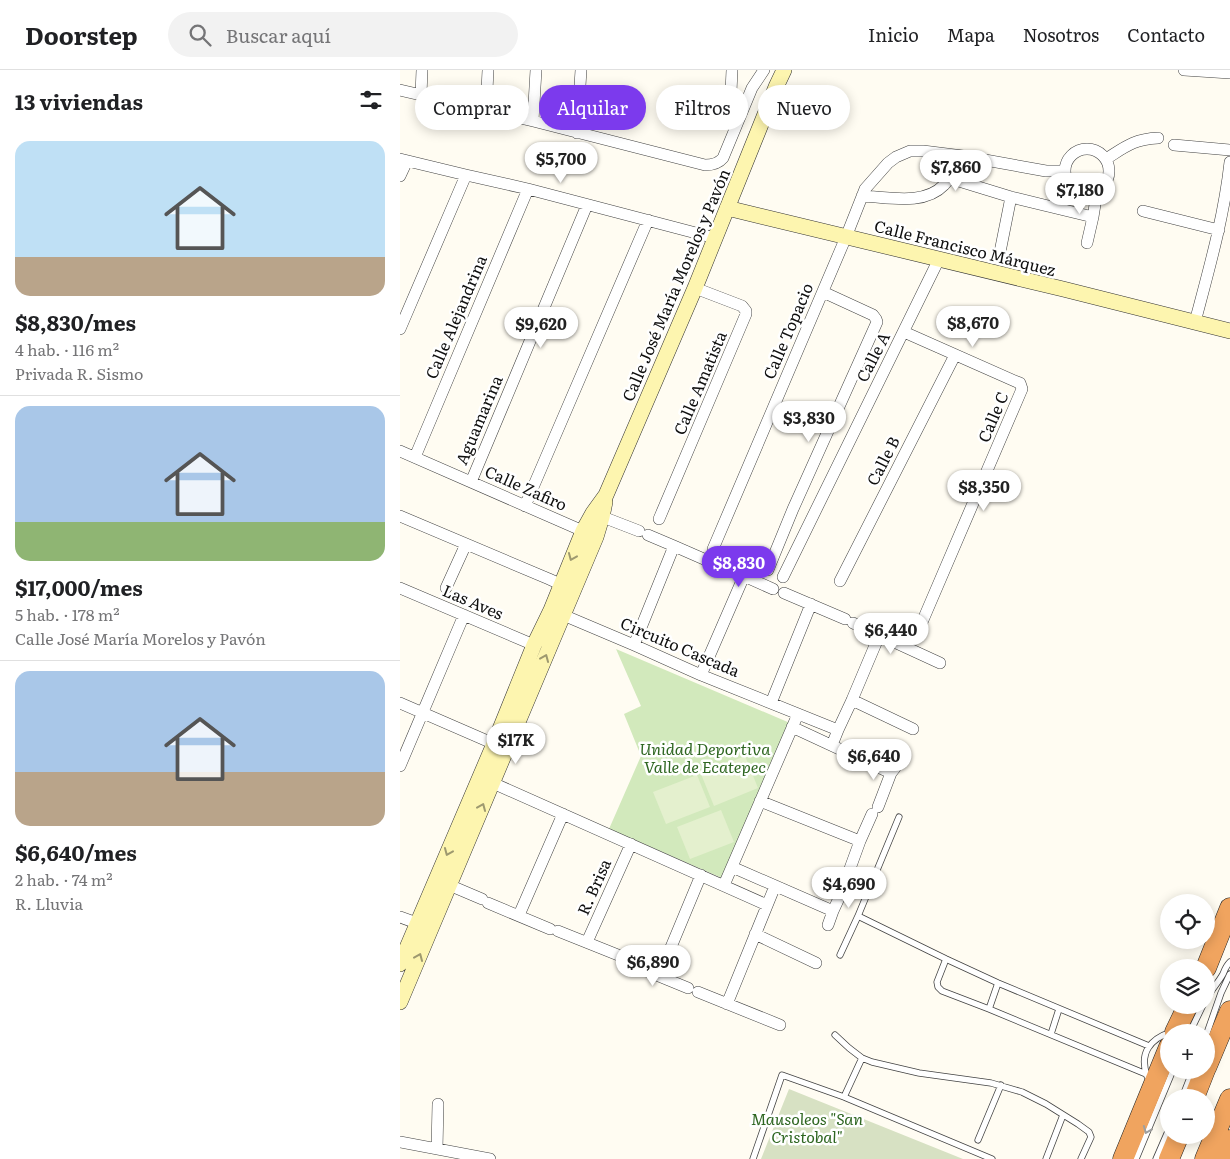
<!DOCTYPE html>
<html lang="es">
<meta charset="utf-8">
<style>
:root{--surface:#fff;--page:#f2f2f2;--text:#202124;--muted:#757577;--line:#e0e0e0;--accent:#7c3aed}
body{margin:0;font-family:Literata,serif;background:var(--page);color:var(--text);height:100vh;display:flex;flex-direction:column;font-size:19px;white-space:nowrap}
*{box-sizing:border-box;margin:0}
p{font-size:16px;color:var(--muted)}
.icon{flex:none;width:28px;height:28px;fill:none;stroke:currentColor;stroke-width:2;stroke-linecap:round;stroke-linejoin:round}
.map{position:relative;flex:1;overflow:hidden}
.sheet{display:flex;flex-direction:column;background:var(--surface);width:400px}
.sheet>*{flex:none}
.hud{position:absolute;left:15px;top:15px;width:475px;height:45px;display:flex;gap:10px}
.controls{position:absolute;left:760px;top:824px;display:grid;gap:10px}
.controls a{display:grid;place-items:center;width:55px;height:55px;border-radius:50%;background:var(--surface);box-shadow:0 2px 12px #0003;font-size:25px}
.price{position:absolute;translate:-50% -42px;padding:0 11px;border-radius:18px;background:#fff;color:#222;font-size:16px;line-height:32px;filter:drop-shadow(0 1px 2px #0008)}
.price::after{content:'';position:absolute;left:50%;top:30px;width:15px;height:11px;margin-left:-8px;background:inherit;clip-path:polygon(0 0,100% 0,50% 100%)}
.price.current{background:var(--accent);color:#fff}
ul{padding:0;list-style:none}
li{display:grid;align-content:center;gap:10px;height:265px;padding:0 15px}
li+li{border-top:1px solid var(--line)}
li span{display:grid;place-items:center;height:155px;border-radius:15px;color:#555}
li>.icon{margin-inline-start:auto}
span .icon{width:90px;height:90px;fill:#fffc;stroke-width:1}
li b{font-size:21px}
h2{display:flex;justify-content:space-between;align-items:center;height:60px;padding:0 15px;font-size:21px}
.chip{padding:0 18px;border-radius:22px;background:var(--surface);box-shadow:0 2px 12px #0003;font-size:18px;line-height:45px}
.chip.current{background:var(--accent);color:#fff}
header{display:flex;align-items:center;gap:30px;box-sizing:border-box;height:70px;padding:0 25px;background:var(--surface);border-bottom:1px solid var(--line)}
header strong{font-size:24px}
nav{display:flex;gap:28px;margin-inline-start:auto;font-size:18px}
.search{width:350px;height:45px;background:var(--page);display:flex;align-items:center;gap:12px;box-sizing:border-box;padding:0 18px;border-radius:28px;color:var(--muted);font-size:19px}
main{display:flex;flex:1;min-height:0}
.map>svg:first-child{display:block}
.green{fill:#d2e9bc}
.cemetery{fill:#d7e1c3}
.pitch{fill:#e4f0ce}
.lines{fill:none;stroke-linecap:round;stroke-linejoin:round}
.lane-casing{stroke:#424242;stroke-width:7}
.street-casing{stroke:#424242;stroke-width:12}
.secondary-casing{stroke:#313131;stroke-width:16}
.highway-casing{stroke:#202020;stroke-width:21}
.lane{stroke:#fff;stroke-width:5.5}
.street{stroke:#fff;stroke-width:11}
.secondary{stroke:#fdf5af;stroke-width:15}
.highway{stroke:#f0a45f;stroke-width:20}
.oneway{stroke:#9e996f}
.oneway2{stroke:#9f9f9f}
.labels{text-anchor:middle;stroke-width:5;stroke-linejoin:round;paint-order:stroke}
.street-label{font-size:16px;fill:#0f0f0f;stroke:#fff}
.park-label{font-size:16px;font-style:italic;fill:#2e6621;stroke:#fff}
</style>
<header>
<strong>Doorstep</strong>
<div class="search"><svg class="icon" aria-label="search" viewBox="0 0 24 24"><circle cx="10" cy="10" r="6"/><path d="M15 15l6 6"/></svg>Buscar aquí</div>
<nav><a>Inicio</a><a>Mapa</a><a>Nosotros</a><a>Contacto</a></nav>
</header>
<main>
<section class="sheet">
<h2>13 viviendas<svg class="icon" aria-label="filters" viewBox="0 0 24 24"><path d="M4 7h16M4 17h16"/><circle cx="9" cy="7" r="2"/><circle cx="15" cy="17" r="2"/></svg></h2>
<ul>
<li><span style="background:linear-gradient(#bfe0f5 75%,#b9a48a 0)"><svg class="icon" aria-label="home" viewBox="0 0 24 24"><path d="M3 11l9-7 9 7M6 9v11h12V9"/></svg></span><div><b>$8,830/mes</b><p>4 hab. · 116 m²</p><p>Privada R. Sismo</p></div></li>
<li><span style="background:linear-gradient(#a9c7e8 75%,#8fb573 0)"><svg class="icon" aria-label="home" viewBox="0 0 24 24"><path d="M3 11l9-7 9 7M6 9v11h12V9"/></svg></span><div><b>$17,000/mes</b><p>5 hab. · 178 m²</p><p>Calle José María Morelos y Pavón</p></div></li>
<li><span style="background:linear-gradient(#a9c7e8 65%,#b9a48a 0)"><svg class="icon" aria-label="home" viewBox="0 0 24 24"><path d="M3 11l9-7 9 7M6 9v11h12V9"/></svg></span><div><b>$6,640/mes</b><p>2 hab. · 74 m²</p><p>R. Lluvia</p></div></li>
</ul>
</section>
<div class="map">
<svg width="830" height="1089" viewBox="0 0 830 1089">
<rect width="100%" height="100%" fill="#fffcf2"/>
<path class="green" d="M216 579 390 653 322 808 209 759 241 686 224 644 241 636Z"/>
<path class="cemetery" d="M389 1019 563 1089H361Z"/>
<path class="pitch" d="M345 686 358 718 314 736 301 704Z
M297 705 310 737 266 754 253 722Z
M321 740 334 772 290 789 277 757Z"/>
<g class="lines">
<g class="lane-casing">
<path id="lane" d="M499 747 458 846 546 889 598 913 749 976
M440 885 458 846
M546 889 537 912 538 917 542 921 589 939 746 1004
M806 930C811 920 818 913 823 904 825 899 826 896 830 892
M589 939 598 913
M790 962 803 935
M651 964 659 939
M435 965 449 978 462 988 472 992 519 1003 591 1013 622 1022 646 1034 678 1054 689 1062 691 1067 681 1089
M806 966 821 923 830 904
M747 1006C739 983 750 969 771 962
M444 1027 462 988
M782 1028 793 1000
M578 1070 601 1015
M353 1089 382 1005 444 1027 592 1089
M646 1089 663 1045
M736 1089 773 1000
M756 1089 769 1059"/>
</g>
<g class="street-casing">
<path id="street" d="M784 0 830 3
M0 20 133 51 305 95C312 95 318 94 323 88L352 18 364 0
M21 25 22 0
M86 41 88 0
M330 44 332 0
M133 51 136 0
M177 63 181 0
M774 75 830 80
M665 101a22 22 0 1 1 44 0a22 22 0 1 1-44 0Z
M0 89 66 105 128 119 315 168
M706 89C725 77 734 69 758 68
M0 106 7 91
M549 108 611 127 693 147
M462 126C488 127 524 136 544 115 551 108 558 95 563 86
M743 141 819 160
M687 173 693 147 697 122
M600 182 611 127
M795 252C809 199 824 147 830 92
M0 259 66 105
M504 262 617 312 620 313 622 319 517 564
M0 381 183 461
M15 387 128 119
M71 412 187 135
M125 436 248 150
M195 444 239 461
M0 446 149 509 160 514
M259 449 346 244V241L342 236 295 218
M248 465 274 476 306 490
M313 479 446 167 465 119 488 93 496 87 510 81H523L563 86 646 101H665
M317 494 373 519
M368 500 393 439 477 252 476 249 473 245 423 222
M383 507 539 189
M440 511 555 285
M0 518 134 575
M46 518 66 474
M384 523 445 549
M156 542 234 575 301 605 438 660
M453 553 540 593
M234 575 274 476
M301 605 344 506
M452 630 513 659
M0 633 99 676
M371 633 411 534
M392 657 491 703
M432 675 438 660 452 630 479 566
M0 696 64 545
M86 710 367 835
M360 731 460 771
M478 737 491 703 495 698
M332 797 433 841
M448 804 460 771 472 744
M49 815 82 829
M324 815 398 644
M88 833 150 859
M119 845 163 744
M0 847 25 856
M428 855 433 841 446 813
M158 861 218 885
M355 864 416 893
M187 872 231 774
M227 893 288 918
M259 906 301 805
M298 922 380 955
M327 934 375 816
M0 1072 90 1089
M37 1079 38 1034"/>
</g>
<g class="secondary-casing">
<path id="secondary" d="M327 138 663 219 830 261
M0 894 94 674 134 575 151 540 183 461 193 443 206 425 295 218 376 17 384 0
M0 932 196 467 202 447 205 432"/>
</g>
<g class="highway-casing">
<path id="highway" d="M806 898 830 838
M775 962 788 935
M806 998 830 941
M794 1028 805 1000
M723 1089 769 977
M769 1089 779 1065
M805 1089 830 1029
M822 1089 830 1070"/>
</g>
<use href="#lane" class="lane"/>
<use href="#street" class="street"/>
<use href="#secondary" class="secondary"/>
<use href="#highway" class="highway"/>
</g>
<defs><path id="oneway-chevron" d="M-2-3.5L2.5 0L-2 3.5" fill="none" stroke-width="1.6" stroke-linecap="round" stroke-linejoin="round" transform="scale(1.25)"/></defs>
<g class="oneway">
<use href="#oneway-chevron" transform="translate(172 487) rotate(113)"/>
<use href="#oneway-chevron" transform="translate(145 588) rotate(-67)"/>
<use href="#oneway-chevron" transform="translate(82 737) rotate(-67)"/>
<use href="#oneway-chevron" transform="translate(48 782) rotate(113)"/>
<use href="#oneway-chevron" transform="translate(19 887) rotate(-67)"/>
</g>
<use class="oneway2" href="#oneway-chevron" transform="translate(747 1060) rotate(112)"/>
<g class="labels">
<g class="street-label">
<text transform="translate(565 178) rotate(14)" y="6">Calle Francisco Márquez</text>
<text transform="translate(276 215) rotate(-67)" y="6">Calle José María Morelos y Pavón</text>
<text transform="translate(56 247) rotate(-67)" y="6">Calle Alejandrina</text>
<text transform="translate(388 261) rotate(-67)" y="6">Calle Topacio</text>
<text transform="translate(473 287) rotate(-63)" y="6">Calle A</text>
<text transform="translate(300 313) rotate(-67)" y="6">Calle Amatista</text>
<text transform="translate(593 347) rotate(-67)" y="6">Calle C</text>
<text transform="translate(79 350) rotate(-67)" y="6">Aguamarina</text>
<text transform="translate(483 391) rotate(-63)" y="6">Calle B</text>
<text transform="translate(126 418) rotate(24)" y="6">Calle Zafiro</text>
<text transform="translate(73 532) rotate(23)" y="6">Las Aves</text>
<text transform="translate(280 577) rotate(23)" y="6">Circuito Cascada</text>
<text transform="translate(194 817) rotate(-66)" y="6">R. Brisa</text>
</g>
<g class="park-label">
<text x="305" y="685">Unidad Deportiva<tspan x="305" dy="18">Valle de Ecatepec</tspan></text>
<text x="407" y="1055">Mausoleos "San<tspan x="407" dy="18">Cristobal"</tspan></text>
</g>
</g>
</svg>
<div class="controls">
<a><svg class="icon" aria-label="locate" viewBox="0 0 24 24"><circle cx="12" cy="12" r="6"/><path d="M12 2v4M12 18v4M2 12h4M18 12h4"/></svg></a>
<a><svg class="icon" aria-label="layers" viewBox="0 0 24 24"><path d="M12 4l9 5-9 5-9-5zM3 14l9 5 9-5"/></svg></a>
<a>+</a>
<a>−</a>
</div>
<b class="price" style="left:161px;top:114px">$5,700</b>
<b class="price" style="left:556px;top:122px">$7,860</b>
<b class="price" style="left:680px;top:145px">$7,180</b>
<b class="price" style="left:573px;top:278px">$8,670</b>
<b class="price" style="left:141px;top:279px">$9,620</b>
<b class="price" style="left:409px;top:373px">$3,830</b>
<b class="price" style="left:584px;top:442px">$8,350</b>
<b class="price current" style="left:339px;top:518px">$8,830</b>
<b class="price" style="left:491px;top:585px">$6,440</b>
<b class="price" style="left:116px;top:695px">$17K</b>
<b class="price" style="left:474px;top:711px">$6,640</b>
<b class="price" style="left:449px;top:839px">$4,690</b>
<b class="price" style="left:253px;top:917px">$6,890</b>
<div class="hud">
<a class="chip">Comprar</a>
<a class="chip current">Alquilar</a>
<a class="chip">Filtros</a>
<a class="chip">Nuevo</a>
</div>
</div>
</main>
